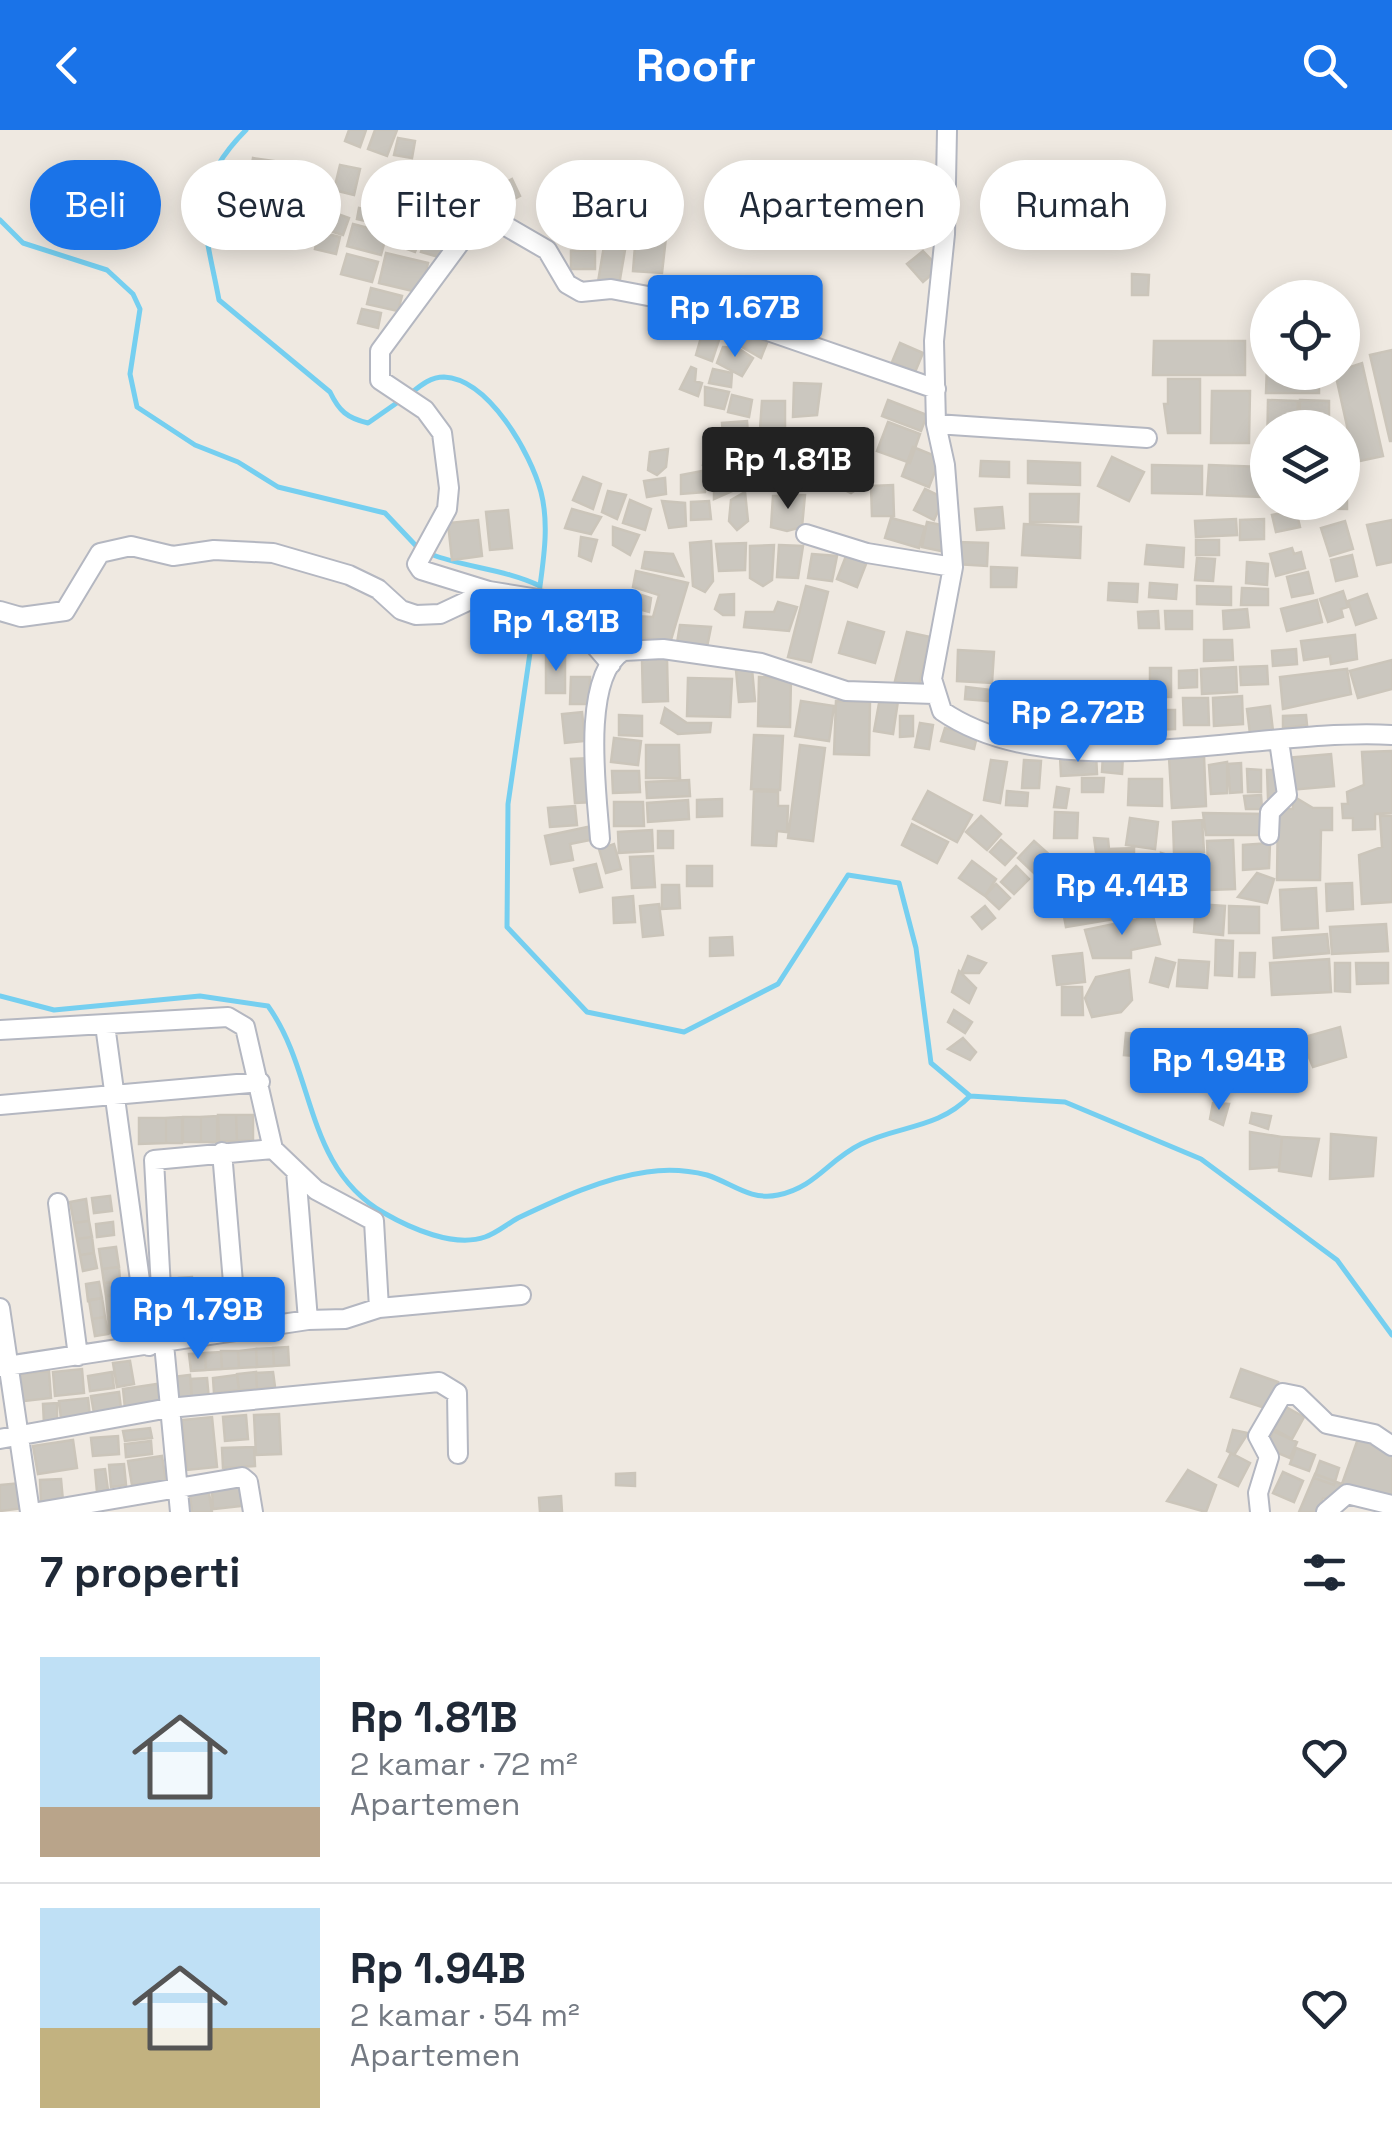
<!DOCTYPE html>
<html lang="id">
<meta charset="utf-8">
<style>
:root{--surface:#fff;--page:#f6f6f7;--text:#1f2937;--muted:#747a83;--line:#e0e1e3;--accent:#1a73e8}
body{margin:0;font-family:"Space Grotesk",sans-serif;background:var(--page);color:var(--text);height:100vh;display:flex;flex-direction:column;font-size:38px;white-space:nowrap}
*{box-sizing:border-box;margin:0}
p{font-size:32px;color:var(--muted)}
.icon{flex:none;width:55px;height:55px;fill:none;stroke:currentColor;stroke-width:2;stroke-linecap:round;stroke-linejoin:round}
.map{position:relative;height:1382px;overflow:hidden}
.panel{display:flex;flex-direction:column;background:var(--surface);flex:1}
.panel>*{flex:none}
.top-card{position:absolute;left:30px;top:30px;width:1332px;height:90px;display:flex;gap:20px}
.fabs{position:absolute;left:1250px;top:150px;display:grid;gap:20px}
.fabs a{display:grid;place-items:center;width:110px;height:110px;border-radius:50%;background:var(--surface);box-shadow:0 5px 25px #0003;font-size:50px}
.price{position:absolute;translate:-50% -85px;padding:0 22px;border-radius:10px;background:var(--accent);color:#fff;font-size:32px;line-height:65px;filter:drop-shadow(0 2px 5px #0008)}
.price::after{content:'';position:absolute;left:50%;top:60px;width:30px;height:22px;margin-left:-15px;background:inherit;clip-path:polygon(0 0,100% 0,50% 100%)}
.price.on{background:#222;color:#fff}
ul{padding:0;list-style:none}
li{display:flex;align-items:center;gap:30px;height:250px;padding:0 40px}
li+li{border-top:2px solid var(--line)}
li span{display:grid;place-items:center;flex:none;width:280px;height:200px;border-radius:0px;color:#555}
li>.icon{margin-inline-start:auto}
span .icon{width:120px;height:120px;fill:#fffc;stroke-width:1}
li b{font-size:42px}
h2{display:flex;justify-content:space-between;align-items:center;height:120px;padding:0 40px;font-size:42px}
.chip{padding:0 35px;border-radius:45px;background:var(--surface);box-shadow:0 5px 25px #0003;font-size:35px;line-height:90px}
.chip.on{background:var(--accent);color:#fff}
header{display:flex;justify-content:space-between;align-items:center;height:130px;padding:0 40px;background:var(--accent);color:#fff;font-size:45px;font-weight:600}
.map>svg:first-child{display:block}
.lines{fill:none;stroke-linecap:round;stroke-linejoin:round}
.stream{stroke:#75cff0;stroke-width:5}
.building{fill:#cbc7bf;stroke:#cbc5ba;stroke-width:2.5}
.street-casing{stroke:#b4b7c1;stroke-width:22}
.street{stroke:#fff;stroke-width:18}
</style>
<header><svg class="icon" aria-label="back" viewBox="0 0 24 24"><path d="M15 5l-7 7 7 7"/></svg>Roofr<svg class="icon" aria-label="search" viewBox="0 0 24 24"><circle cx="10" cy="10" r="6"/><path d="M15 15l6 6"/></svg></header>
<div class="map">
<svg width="1392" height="1382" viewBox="0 0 1392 1382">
<rect width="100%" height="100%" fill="#efe9e1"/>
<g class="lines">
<path class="stream" d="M246 0C186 60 205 95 219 170L330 262C339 281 347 288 368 293L401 270
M0 90 23 113 107 140 133 164 140 179 130 244 137 277 195 315 238 332 278 357 385 383 420 420
M410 264C420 256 430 247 444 247 489 249 531 324 541 362 549 393 544 426 540 456
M430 424C467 438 504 439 540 456L539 464
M537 475 508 674 507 797 587 882 684 902 778 854 848 745 899 753 916 818 931 933 970 966 1065 972 1201 1029 1337 1130 1392 1205
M0 866 54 880 200 866 268 876C316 943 304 1037 384 1083 410 1098 454 1118 485 1107 497 1103 507 1094 518 1088 558 1069 603 1048 647 1042 667 1039 687 1040 707 1045 732 1053 750 1071 778 1065 816 1057 828 1030 861 1014 900 995 938 999 970 966"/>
</g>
<path class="building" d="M349 0H366L360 17 345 11Z
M375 0H397L387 26 368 19Z
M398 8 415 11 412 28 394 25Z
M253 28 274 31 271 50 250 47Z
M340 35 360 39 354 65 334 60Z
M512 49 520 66 498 77 490 61Z
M262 54 278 57 274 75 258 71Z
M213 61H243V80L212 79Z
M425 62 442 68 436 86 419 80Z
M283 67 302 70 299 87 280 84Z
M447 71 466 78 459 95 441 88Z
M314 74 328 80 318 101 305 94Z
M252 78 271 80 269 94 251 92Z
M359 78 389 86 387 96 357 89Z
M332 82 349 88 343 105 326 100Z
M406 82 428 90 415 122 393 114Z
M638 82 670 85 668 103 637 100Z
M353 94 387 103 381 125 347 116Z
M430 96 450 103 442 128 421 122Z
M319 102 340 107 336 124 315 119Z
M636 104 666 107 662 143 633 141Z
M604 116 625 120 619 155 598 152Z
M595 120V139H571V121Z
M923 121 939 138 923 152 907 134Z
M386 123 428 133 421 163 379 153Z
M347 124 378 132 372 152 341 144Z
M1132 144 1149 145 1148 165H1132Z
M371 158 402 166 398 181 367 174Z
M362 179 381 183 378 198 358 193Z
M754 196 770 205 761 228 742 217Z
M704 197 721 204 712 231 696 225Z
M1154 211H1245V245H1153Z
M900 213 923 223 915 242 892 232Z
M723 217 738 218 753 228 742 246 717 233Z
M1392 220V311H1390L1370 225Z
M1362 233 1383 326 1355 332 1335 242Z
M1267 235 1268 242H1319V263H1266Z
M691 237 696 239 695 251 702 253 698 266 680 259Z
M713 239 732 243 731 257 709 253Z
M1168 249H1200V303H1168L1164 274H1168Z
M794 253 821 254 817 285 793 287Z
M705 257 729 262 724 279 705 275Z
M1212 261H1250L1249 313H1211Z
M732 265 752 270 749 287 728 282Z
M888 270 927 285 921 301 882 286Z
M1268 270 1298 271 1297 298H1268V324H1267Z
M1300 270 1329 271V298H1300Z
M762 271H785V300L771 305 760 299Z
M747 291 748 304 723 305 722 293Z
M888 292 920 304 910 333 877 321Z
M792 302 811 318 809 342 796 344 795 328 788 322Z
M709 306 722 309 721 333 714 336 703 335Z
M786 307 785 326 756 329V309Z
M750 309V329L727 332V311Z
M913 317 940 328 929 357 902 346Z
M668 319 666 337 657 345 648 340 650 322Z
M836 323 859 326 863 355 851 363 830 353Z
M1112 327 1144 342 1129 371 1098 356Z
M981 331 1009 332V347L980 346Z
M1028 331 1080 333V355L1028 353Z
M740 333 737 359 714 369V340Z
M756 335V357H745V337Z
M1152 335 1202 336V364L1152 363Z
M1209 335 1263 337 1262 367 1207 365Z
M707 340 705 362 681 364V345Z
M583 347 601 354 593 379 573 370Z
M665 348 666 364 647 367 644 351Z
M1342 349H1347V379L1293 378 1294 372H1342Z
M893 355 894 386H872L871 356Z
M925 359 944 368 934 390 914 380Z
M608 361 626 365 617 389 602 382Z
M745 362 748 391 737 400 729 391 731 370Z
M1030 364H1079L1078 392H1030Z
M805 365 802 397 787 401 771 397 773 366Z
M630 370 651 379 645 400 623 393Z
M662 371 685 373 686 396 669 398Z
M709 371 711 389 691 390V372Z
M1002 377 1004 398 977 400 975 379Z
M572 379 601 387 591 404 565 398Z
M508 380 512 418 490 420 486 382Z
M1296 380 1300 397 1276 402 1272 385Z
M891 388 925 397 919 418 885 408Z
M1236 389 1237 405 1196 407 1195 391Z
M1264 389V409L1240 410V390Z
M478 390 482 426 452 430 448 393Z
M1392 390V432L1377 435 1367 395Z
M1345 391 1353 419 1330 426 1321 398Z
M927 392 946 396 941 421 922 417Z
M1024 394 1081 397 1080 428 1022 425Z
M613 397 639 405 630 425 613 415Z
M581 407 597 410 591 431 579 426Z
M1196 410H1219V425H1196Z
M711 411 713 451 705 462 693 456 690 413Z
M957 412 988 413 987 436 956 434Z
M746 413 745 440 719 441 716 414Z
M774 415 772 450 763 456 750 448V416Z
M779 415 803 416 798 448 777 447Z
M1147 415 1184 418 1183 437 1145 434Z
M1292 418 1294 424 1301 422 1305 438 1276 446 1270 424Z
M848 421 868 429 857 457 837 449Z
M645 422 673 424 683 446 642 438Z
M812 424 837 426 832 451 808 448Z
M1352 425 1357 446 1336 451 1331 430Z
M1197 428 1215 429 1213 451 1195 450Z
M1247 432 1268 434 1267 455 1246 453Z
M991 437 1017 438 1016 457H991Z
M636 441 688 453 671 510 628 507 634 486 653 487 659 465 633 457Z
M1308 442 1313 463 1292 467 1287 447Z
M1109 453 1138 454 1137 472 1108 470Z
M1150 453 1177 455 1176 469 1149 467Z
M806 456 828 462 811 532 788 527Z
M1197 456 1231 457V475L1197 474Z
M1242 458 1268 459V475H1241Z
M629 461 651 468 649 482 624 475Z
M1343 461 1348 477 1341 479 1343 487 1328 492 1320 469Z
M734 464V485H723L715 479 720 465Z
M1367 464 1376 488 1356 495 1348 471Z
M1317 470 1322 492 1287 501 1281 479Z
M778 472 797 477 789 501 744 497 746 482H774Z
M607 476 629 481 624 502 603 496Z
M1247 479 1249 497 1224 499 1223 481Z
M1158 481 1159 498H1139L1138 482Z
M1165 481H1192V499H1166Z
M597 489 614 491V510L593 508Z
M848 492 884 502 875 533 839 523Z
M680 495 711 497 707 517 677 513Z
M907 502 930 507 919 556 895 551Z
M1355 505 1357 529 1331 534 1330 526 1304 530 1301 511Z
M1204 510H1232L1233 530 1204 531Z
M1296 519 1297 534 1273 536 1272 521Z
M958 520 994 522 992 553 957 551Z
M546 525H565V563H546Z
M667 529 668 571 643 572 642 530Z
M1392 530V559L1358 568 1350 541Z
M1267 536 1268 554 1241 555 1240 537Z
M1236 537 1237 562 1202 564 1201 539Z
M1150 538H1171V567H1150Z
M752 539 755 571 739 572 736 540Z
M1347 539 1351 564 1283 579 1280 547Z
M1197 540V557L1179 558V541Z
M571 547H590L589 574H570Z
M759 547 791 548 790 597 758 596Z
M688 548 732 549 730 587 687 586Z
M966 557 1000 561 999 572 965 569Z
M1242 566 1243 594 1214 596 1213 568Z
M880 568 898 571 893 604 874 601Z
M1183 568H1208L1209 595H1184Z
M1099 569H1142L1141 593 1121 594 1122 606 1098 607Z
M801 571 834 576 829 611 795 606Z
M836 571 870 572 869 625 834 624Z
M1270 576 1273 601 1250 604 1247 579Z
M1002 577 1014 579 1011 601 999 599Z
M665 578 687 593H711L710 602 678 604 661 593Z
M1152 580H1175V599L1153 600Z
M582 582 585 611 565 613 562 584Z
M619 585 642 586V606L619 605Z
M1306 585 1307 595 1283 598V586Z
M900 586H913V606L900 607Z
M920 593 933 595 929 619 915 617Z
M945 598 977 606 974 619 941 611Z
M754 605 783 606 780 660 751 659Z
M614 608 641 611 638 635 611 632Z
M646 615H679L680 648H646Z
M800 615 825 618 813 711 788 708Z
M1392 621V683L1375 684V699L1353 700V688H1343L1342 674H1348L1347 662 1364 655 1362 622Z
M1096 624 1097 644 1061 646 1060 626Z
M1103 624 1123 625 1122 644 1102 642Z
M1331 624 1334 656 1290 660 1286 628Z
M1204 626 1206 676 1172 678 1169 627Z
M592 628 595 672 575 673 571 629Z
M991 630 1007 632 1000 673 984 670Z
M1024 630 1041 631 1039 658H1022Z
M1227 632V663L1211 664 1209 635Z
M1241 633 1242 662 1230 663 1228 634Z
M1247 639 1261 640V662H1248Z
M1267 640H1280V668H1268Z
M612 641H639L640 662 613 663Z
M1082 648H1104L1103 662H1082Z
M1129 649H1162V676L1128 675Z
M689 650 690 666 647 668 646 652Z
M1057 657 1069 659 1066 678 1054 677Z
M754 661 778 662V676H788L787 702 777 701 776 716 752 715Z
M928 661 972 685 957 712 913 689Z
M1007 661 1028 663 1027 676 1006 675Z
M1261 665 1262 679H1246L1244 666Z
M1293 666 1313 678H1332V700H1321L1320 750H1277L1278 679H1293Z
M722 669V686L697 687V670Z
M688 670 689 689 648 692 647 673Z
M614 672H643L644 696H614Z
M575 676 577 695 550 697 548 678Z
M1055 682 1078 683 1077 708H1054Z
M1203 683 1266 684 1267 705H1206Z
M981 686 1001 704 987 720 966 702Z
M1380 686H1392V772L1362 774 1359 725 1382 717Z
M1130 688 1158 692 1155 719 1126 715Z
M1202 690 1204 722 1174 723 1173 692Z
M912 694 948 712 937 733 902 715Z
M592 696 595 709 570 714 573 730 551 734 545 706Z
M652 700 653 721 619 723 618 702Z
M658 701H673V718H658Z
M1094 708 1108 709 1109 719 1134 718V758L1113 759 1111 736 1098 737Z
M1001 710 1016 723 1005 735 990 722Z
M1233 710 1235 759 1209 760 1207 711Z
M1034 711 1052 727 1035 744 1018 728Z
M1270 713 1269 738 1243 740V715Z
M614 714 621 739 606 743 599 719Z
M1161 723 1204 736 1205 765 1183 766 1184 780 1163 781Z
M653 726 655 757 632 758 630 727Z
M1055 730H1076L1077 760H1056Z
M972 731 996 749 985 766 959 748Z
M596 734 602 757 580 762 574 739Z
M687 736H712V756H687Z
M1016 736 1029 749 1014 764 1001 752Z
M1257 743 1274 749 1267 773 1238 767Z
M1352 753 1353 779 1327 781 1326 754Z
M996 754 1010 768 999 779 985 766Z
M662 755H679L680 778 662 779Z
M1316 758 1318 798 1282 800 1280 760Z
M1116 761 1120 788 1066 797 1061 770Z
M633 766 635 792 614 793 613 768Z
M659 774 663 805 643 807 640 776Z
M1196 774 1225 776 1223 805 1194 802Z
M985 776 995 788 982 799 972 787Z
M1229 776 1259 777V803H1229Z
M1153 786 1160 814 1131 820V828H1093L1085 800Z
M1386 794 1388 821 1332 824 1330 797Z
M1327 804 1329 823 1274 828 1273 808Z
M732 807 733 825 710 826V808Z
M1216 810 1233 811 1232 846 1215 845Z
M1082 823 1085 852 1057 855 1053 826Z
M1240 823H1255L1254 847H1239Z
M968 826 986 833 979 843H961Z
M1156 828 1175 833 1168 857 1150 852Z
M1329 829 1331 862 1272 865 1270 833Z
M1179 830 1209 832 1207 858 1177 856Z
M1335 833H1350V862L1335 861Z
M1356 833H1388V853L1357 854Z
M1129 840 1132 870 1121 882 1092 887 1085 868 1096 847Z
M959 841 976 858 969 873 952 862Z
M1062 857H1082L1083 885H1062Z
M954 880 972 892 965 903 948 892Z
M1340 897 1346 927 1313 937 1301 908Z
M1126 903 1148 905 1147 927 1124 925Z
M963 908 976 922 970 930 948 919Z
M1213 973 1229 974 1223 995 1210 989Z
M1252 983 1271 986 1268 999 1250 993Z
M218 985H236L237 1011H219Z
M236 985H253V1010L237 1011Z
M217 986V1012H201V987Z
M182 987V1013H166V988Z
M183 987H201V1012H183Z
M139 988H166V1013L139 1014Z
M1250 1002 1282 1007 1279 1037 1250 1039Z
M1331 1004 1376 1008 1373 1046 1330 1049Z
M1282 1007 1319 1009 1311 1046 1279 1041Z
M110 1066 112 1081 94 1083 92 1068Z
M86 1069 89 1091 74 1093 70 1072Z
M89 1091 92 1107 77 1109 74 1093Z
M113 1092 114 1105 97 1107 96 1094Z
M92 1107 94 1123 80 1125 77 1109Z
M116 1117 119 1137 102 1139 99 1119Z
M94 1123 97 1138 83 1141 80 1125Z
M119 1137 120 1151 104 1153 102 1139Z
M192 1147 195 1167 189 1170 181 1166 179 1148Z
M120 1151 122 1164 106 1166 104 1153Z
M99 1152 102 1168 88 1171 86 1154Z
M122 1164 124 1185 108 1187 106 1166Z
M102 1168 105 1187 92 1189 89 1170Z
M124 1185 127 1201 110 1203 108 1187Z
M105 1187 108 1204 95 1206 92 1189Z
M288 1217 289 1235 274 1236 273 1218Z
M273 1218 274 1236 257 1237 256 1219Z
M256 1219 257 1237 239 1238 238 1221Z
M221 1221H238L239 1238 222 1239Z
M221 1222 222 1239 206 1240 205 1223Z
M205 1223 206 1240 191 1241 189 1224Z
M130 1231 134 1254 117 1257 113 1233Z
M82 1239 84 1263 55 1266 53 1242Z
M1241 1239 1278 1252 1268 1279 1231 1267Z
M49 1241 51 1268 23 1271 20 1244Z
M112 1242 114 1258 90 1261 88 1246Z
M256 1242 257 1259 239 1260 237 1244Z
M273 1242 275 1257 257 1259 256 1243Z
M190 1245 192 1272 174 1273 172 1247Z
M237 1245 239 1260 214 1263 213 1248Z
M207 1248 209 1270 192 1272 191 1249Z
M157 1254 160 1273 125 1278 123 1259Z
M119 1262 121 1279 94 1283 91 1266Z
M88 1268 90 1287 61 1289 59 1271Z
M57 1273V1293L44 1294 43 1274Z
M1286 1277 1304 1287 1292 1309 1274 1299Z
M279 1284 281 1324 256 1325 254 1285Z
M246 1285 248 1309 225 1311 223 1287Z
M212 1287 217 1337 187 1340 182 1290Z
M150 1298 152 1308 125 1311 123 1301Z
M1233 1300 1248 1303 1234 1325 1227 1321Z
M1273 1301 1297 1312 1290 1328 1266 1318Z
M1360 1303 1392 1321V1368L1342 1354Z
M118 1306 119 1324 93 1326 91 1308Z
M73 1310 77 1338 38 1344 33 1316Z
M151 1311 152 1324 126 1327 125 1314Z
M254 1317 255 1336 223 1338 222 1318Z
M1296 1318 1315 1325 1309 1341 1290 1334Z
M1231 1323 1250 1333 1238 1356 1219 1347Z
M162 1326 166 1351 132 1355 128 1331Z
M1320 1331 1339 1338 1334 1355 1314 1348Z
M124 1334 126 1355 111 1357 109 1335Z
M105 1339 108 1360 97 1362 95 1340Z
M1188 1340 1216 1355 1206 1382 1167 1371Z
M1283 1342 1303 1351 1294 1372 1273 1363Z
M635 1343V1356L616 1355V1344Z
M1315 1344 1342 1354 1330 1368H1323L1317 1382H1299Z
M61 1349 63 1371 41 1372 40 1350Z
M21 1353 24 1378 0 1381V1355Z
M240 1357 242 1376 213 1379 212 1360Z
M209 1363 212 1382H192L190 1365Z
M561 1366 562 1382H540L539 1368Z"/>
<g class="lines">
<g class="street-casing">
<path id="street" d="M947 0 945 104 934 211 936 294 945 335 953 437 932 549 942 581C1057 660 1259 597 1392 605
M936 294 1147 308
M806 404 867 423 953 437
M0 481 21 487 65 481 100 423 131 416 173 426 214 420 273 423 349 445 378 459 401 480 416 485 440 484 489 461
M611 534 557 472 489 461 421 440 417 434 447 379 449 358 442 303 425 280 380 250V221L473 95 488 90 502 94 547 120 567 154 581 162 611 159 690 174 936 259
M1269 705 1270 682 1287 665 1279 611
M600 709C597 665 580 547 623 521L663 519 761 533 846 561 934 564
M105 895 149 1216
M0 900 228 887 245 897 273 1019 296 1041 308 1190 0 1237
M0 975 260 952
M222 1022 237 1200
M296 1041 316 1060 374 1091 379 1178
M58 1073 78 1226
M0 1178 30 1382
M308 1190 345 1189 379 1178 521 1165
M0 1309 169 1278 439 1252 457 1263 458 1324
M38 1382 242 1347 248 1352 253 1382
M180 1382 164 1214 154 1030 273 1019
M1260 1382 1258 1363 1269 1327 1258 1306 1283 1263 1298 1266 1327 1294 1374 1304 1392 1316
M1326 1382 1347 1364 1392 1375"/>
</g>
<use href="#street" class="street"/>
</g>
</svg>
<div class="fabs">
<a><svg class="icon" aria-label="locate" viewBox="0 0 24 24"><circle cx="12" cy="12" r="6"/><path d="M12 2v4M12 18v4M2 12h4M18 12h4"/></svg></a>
<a><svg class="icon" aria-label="layers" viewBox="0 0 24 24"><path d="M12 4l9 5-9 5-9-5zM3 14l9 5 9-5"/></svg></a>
</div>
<b class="price" style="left:735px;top:230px">Rp 1.67B</b>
<b class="price on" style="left:788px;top:382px">Rp 1.81B</b>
<b class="price" style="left:556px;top:544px">Rp 1.81B</b>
<b class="price" style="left:1078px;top:635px">Rp 2.72B</b>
<b class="price" style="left:1122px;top:808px">Rp 4.14B</b>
<b class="price" style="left:1219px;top:983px">Rp 1.94B</b>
<b class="price" style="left:198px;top:1232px">Rp 1.79B</b>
<div class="top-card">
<a class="chip on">Beli</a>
<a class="chip">Sewa</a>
<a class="chip">Filter</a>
<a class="chip">Baru</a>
<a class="chip">Apartemen</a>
<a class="chip">Rumah</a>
</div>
</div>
<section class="panel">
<h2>7 properti<svg class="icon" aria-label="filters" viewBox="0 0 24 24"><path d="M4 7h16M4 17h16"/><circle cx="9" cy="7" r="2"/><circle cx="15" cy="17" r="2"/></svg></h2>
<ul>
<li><span style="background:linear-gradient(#bfe0f5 75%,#b9a48a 0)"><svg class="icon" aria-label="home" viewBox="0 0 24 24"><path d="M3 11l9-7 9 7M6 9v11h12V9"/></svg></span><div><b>Rp 1.81B</b><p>2 kamar · 72 m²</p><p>Apartemen</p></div><svg class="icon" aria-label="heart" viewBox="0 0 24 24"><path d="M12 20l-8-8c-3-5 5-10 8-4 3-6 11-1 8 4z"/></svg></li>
<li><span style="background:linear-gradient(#bfe0f5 60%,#c2b280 0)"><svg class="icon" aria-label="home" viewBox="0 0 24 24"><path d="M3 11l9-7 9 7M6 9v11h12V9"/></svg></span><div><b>Rp 1.94B</b><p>2 kamar · 54 m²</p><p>Apartemen</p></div><svg class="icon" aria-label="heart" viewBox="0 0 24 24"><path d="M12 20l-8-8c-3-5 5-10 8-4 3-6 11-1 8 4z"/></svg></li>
</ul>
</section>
